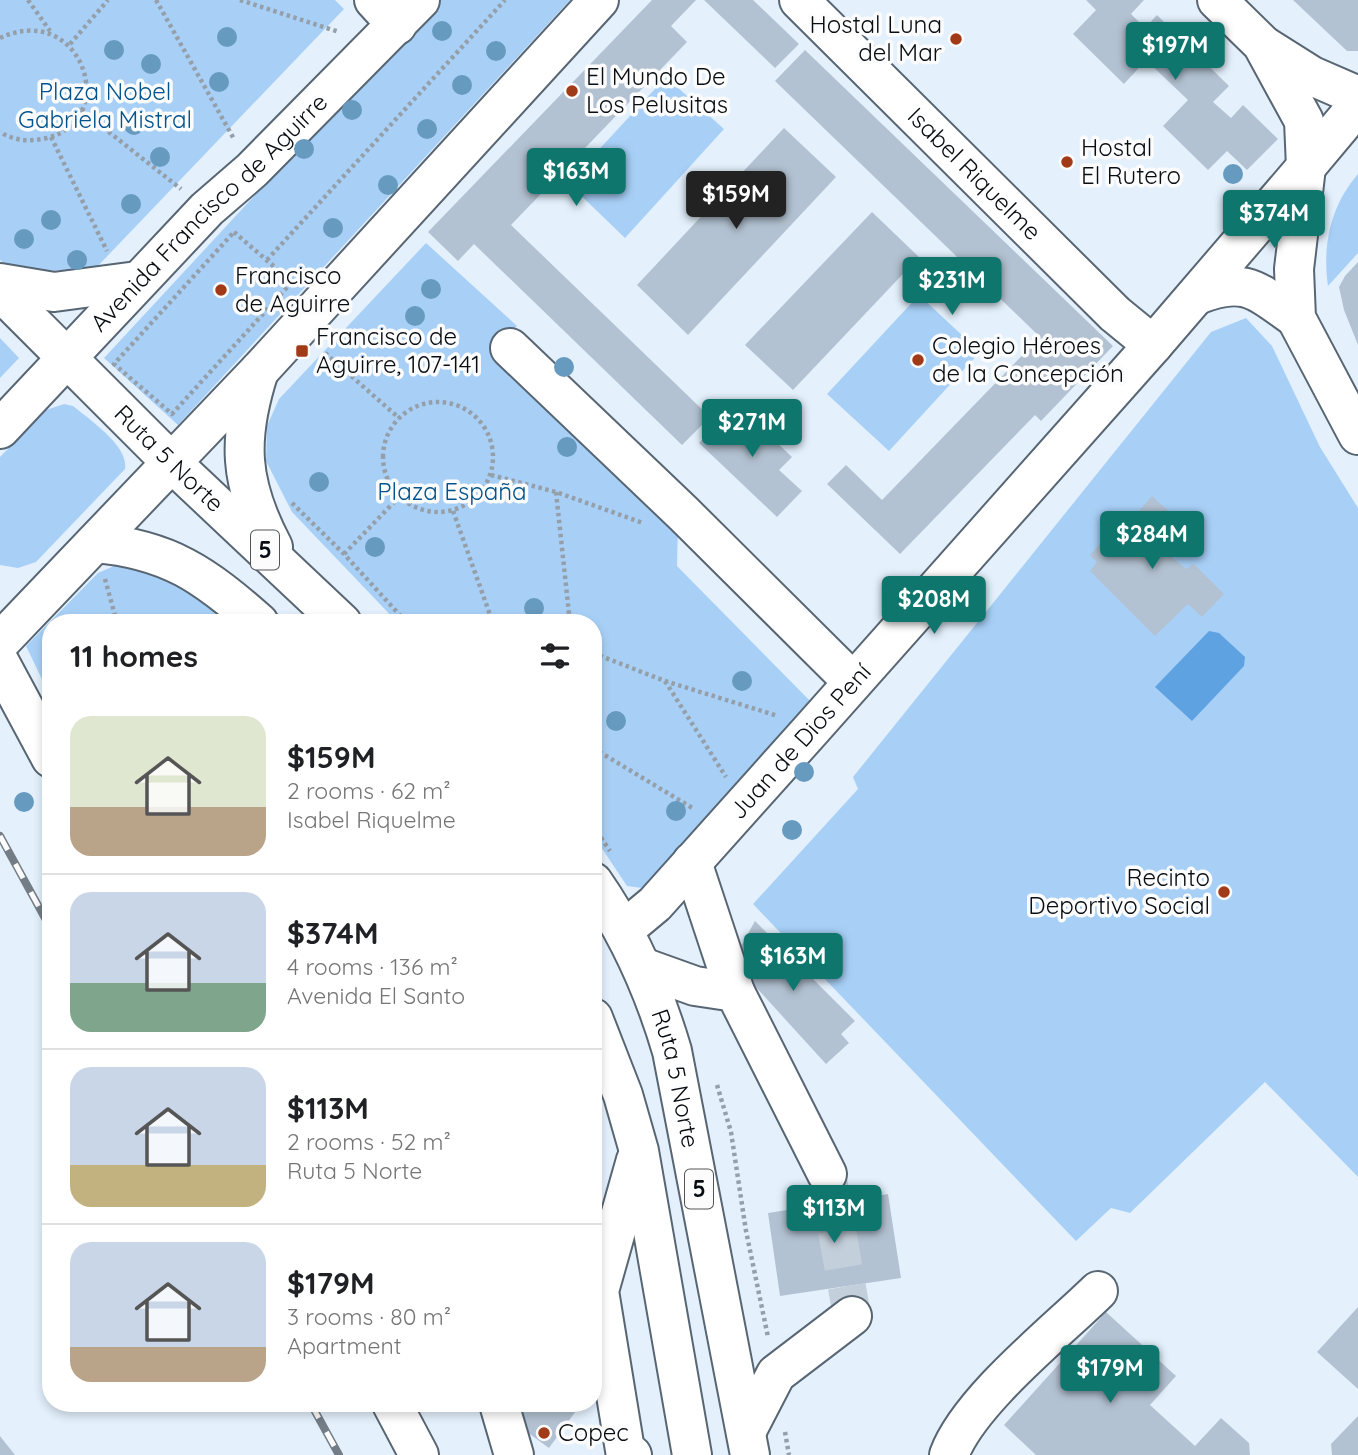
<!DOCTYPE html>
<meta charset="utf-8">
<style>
:root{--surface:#fff;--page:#f6f6f6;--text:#202124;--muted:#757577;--line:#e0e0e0;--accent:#0f766e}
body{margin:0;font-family:Quicksand,sans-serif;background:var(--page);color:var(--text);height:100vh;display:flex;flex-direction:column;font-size:26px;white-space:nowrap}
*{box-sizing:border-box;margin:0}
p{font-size:23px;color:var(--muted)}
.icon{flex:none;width:38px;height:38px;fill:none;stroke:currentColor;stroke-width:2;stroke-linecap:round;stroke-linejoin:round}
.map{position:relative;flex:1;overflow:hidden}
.side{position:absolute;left:42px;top:614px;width:560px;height:798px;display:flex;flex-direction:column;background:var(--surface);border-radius:28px;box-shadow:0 4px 10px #0003}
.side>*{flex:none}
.price{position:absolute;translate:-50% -60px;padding:0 16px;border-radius:7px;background:var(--accent);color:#fff;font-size:23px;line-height:46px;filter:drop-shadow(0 2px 4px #0008)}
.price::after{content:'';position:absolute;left:50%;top:42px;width:21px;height:16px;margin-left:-10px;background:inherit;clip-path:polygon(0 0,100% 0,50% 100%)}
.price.on{background:#222;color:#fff}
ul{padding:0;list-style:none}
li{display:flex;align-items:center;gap:21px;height:175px;padding:0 28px}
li+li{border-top:2px solid var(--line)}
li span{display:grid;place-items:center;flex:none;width:196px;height:140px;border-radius:21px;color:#555}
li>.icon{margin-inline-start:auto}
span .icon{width:84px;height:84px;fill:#fffc;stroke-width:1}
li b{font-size:30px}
h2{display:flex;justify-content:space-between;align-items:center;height:84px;padding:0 28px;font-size:30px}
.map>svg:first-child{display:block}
.green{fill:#a8d0f7}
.water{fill:#5ea2e1}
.building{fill:#b3c2d2}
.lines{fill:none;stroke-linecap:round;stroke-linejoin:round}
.minor-tunnel{stroke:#c3cfda;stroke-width:38;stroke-dasharray:38 19;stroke-linecap:butt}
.minor-casing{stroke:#586673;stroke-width:42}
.major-casing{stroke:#586673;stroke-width:42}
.highway-casing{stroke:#586673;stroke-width:42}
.path{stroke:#959fa9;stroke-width:4.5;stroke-dasharray:3.5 3.5;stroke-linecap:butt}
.minor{stroke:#fff;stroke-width:38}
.major{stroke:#fff;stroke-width:38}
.highway{stroke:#fff;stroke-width:38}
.rail-casing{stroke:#747d86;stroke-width:8}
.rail{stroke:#fcfcfc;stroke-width:5;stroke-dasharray:16;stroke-linecap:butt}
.tree{fill:#679abf}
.poi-dot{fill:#a13a17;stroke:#fcfcfc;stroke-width:2.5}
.labels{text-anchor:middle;stroke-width:7;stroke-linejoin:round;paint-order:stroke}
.shield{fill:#fcfcfc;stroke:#515558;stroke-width:2}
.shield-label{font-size:23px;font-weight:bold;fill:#080d12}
.poi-label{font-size:24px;fill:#080d12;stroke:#fcfcfc;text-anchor:start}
.park-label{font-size:24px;fill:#00538d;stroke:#fcfcfc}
.street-label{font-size:24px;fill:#080d12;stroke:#fcfcfc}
</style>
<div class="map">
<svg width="1358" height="1455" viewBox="0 0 1358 1455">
<rect width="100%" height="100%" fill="#e4f1fd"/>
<path class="green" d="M0 0H335L344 9 94 270 12 271 0 260Z
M436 0H570L178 425 104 358Z
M666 77 724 129 625 238 568 183Z
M1358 174V253L1328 286C1322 245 1331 205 1358 174Z
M426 243 517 326 494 352 678 525 677 566 816 707 650 889 627 886 593 835V623H398L292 512 266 461 267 426 279 399Z
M919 295 980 352 889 451 827 394Z
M1246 318 1272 346 1320 447 1358 508V1177L1265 1082 1130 1213 1111 1208 1076 1241 753 904 858 789 853 777 1211 332Z
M0 338 19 358 0 378Z
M64 404 73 406C90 420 129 446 125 469L36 562 18 568 0 565V457L46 410Z
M130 559 162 566 237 623H51V698L26 646 98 573Z"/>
<path class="water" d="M1209 631 1219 633 1245 657 1244 666 1192 721 1155 687Z"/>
<path class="building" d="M652 0H696L671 26 687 42 511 225 710 417 682 445 474 244 458 261 428 232Z
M704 0H753L799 44 775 68Z
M1086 0H1144L1131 14 1145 28 1157 15 1229 86 1213 102 1231 118 1243 105 1278 139 1247 170 1227 151 1208 170 1163 126 1188 100 1146 60 1124 84 1073 34 1096 10Z
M1293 0H1358V51H1347Z
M805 50 1113 346 1041 421 1035 415 900 554 827 484 846 465 882 500 1040 337 775 81Z
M784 128 836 177 688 335 637 285Z
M872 212 919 257 793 390 745 345Z
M1358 262V345L1344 310 1339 287 1345 276Z
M736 404 792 457 779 470 802 491 777 517 699 443Z
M1152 496 1184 525 1161 548 1186 569 1194 564 1224 594 1202 617 1188 604 1155 636 1090 571 1097 562 1090 555 1107 536 1112 542Z
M755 921 855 1021 841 1034 849 1043 826 1064 753 984 749 988 730 966Z
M888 1194 901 1278 780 1296 768 1213Z
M1358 1307V1389L1317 1352Z
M1106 1312 1176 1376 1150 1405 1195 1446 1221 1418 1249 1443 1250 1455H1036L1004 1425Z
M520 1404H581L549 1448 509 1419Z
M1358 1416V1455H1332L1331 1444Z
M0 1436 15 1455H0Z"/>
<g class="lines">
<path class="minor-tunnel" d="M827 1174 852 1316"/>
<g class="minor-casing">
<g id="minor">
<path d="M374 0 397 25"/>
<path id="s1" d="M799 0 1115 314 1153 345"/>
<path d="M510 348 684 514 853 682"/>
<path d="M95 543C168 549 205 575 259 623"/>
<path d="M692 862 735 992"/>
<path id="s2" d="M625 929 655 904 810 731 1153 345 1306 167"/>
<path d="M642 967 695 986 735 992 827 1174"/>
<path d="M593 1018 623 1095 639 1151 692 1455"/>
<path d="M499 1404 514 1455"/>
<path d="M746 1432 776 1374 852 1316"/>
<path d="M632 1455 625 1450 599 1291 636 1160"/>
<path d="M949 1455C969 1401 1055 1333 1098 1291"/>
</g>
</g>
<g class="major-casing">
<g id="major">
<path d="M1217 0 1262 44 1304 121 1306 167 1294 269 1296 318 1358 435"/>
<path d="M1266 47 1312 76 1358 96"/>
<path d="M1306 167 1358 105"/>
<path d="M1197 295C1245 276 1256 290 1296 318"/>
<path id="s3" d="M0 429 207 209 252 170 420 0"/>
<path d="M0 642 259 371 599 0"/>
</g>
</g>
<g class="highway-casing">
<g id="highway">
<path d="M0 283 54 292 137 281"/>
<path id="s4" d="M0 291 172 463 342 623"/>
<path d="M259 371C237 439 239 483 273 547"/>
<path d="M0 663 51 758"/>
<path id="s5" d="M593 882C630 935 654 990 672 1051L750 1455"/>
<path d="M392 1404 419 1455"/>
</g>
</g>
<path class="path" d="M28 0 50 31
M156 0 234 139
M240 0 339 32
M0 38C81 0 122 119 47 138 31 142 14 141 0 132
M70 44 108 0
M81 110 181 189
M51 137 107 251
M234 232 292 282 172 414 114 364Z
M267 260 505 0
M325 353 399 418
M383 457a55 55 0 1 1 110 0a55 55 0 1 1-110 0Z
M491 475 556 492 643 523
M556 492 570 623
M292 503 344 554 407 623
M453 511 493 623
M344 554 399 497
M105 579 116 619
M493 620 502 623
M107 623 116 619 136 623
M593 653 665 681 778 716
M665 681 726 777
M593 748 694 809
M593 826 610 851
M717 1085 731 1132 746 1231 768 1337
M785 1432 789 1455"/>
<use href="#minor" class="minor"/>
<use href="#major" class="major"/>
<use href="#highway" class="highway"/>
<g class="rail-casing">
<path id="rail" d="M0 836 51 929
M311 1404 339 1455"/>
</g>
<use href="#rail" class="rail"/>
</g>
<g class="tree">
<circle cx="442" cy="31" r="10"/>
<circle cx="227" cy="37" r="10"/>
<circle cx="114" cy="50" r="10"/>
<circle cx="496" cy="51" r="10"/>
<circle cx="151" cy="64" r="10"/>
<circle cx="219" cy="82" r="10"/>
<circle cx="462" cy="85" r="10"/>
<circle cx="352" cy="110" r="10"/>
<circle cx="134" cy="125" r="10"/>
<circle cx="427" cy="129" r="10"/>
<circle cx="304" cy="149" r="10"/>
<circle cx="160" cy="157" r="10"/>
<circle cx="1233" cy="174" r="10"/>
<circle cx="388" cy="185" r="10"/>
<circle cx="131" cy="204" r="10"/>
<circle cx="51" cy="220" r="10"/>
<circle cx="333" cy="228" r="10"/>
<circle cx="24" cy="239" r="10"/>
<circle cx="77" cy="260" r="10"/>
<circle cx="431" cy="289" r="10"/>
<circle cx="415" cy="316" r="10"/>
<circle cx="564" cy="367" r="10"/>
<circle cx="567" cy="447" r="10"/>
<circle cx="319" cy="482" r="10"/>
<circle cx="375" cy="547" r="10"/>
<circle cx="534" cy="608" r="10"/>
<circle cx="742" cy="681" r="10"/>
<circle cx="616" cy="721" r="10"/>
<circle cx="804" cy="772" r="10"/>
<circle cx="24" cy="802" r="10"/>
<circle cx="676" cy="811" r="10"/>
<circle cx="792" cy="830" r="10"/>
</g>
<g class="poi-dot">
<circle cx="956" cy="39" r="7"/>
<circle cx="572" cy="91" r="7"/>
<circle cx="1067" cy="162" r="7"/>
<circle cx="221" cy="290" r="7"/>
<rect x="295" y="344" width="14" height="14" rx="3.5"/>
<circle cx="918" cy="360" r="7"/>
<circle cx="1224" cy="892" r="7"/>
<circle cx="544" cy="1433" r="7"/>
</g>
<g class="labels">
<g class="shield">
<rect x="251" y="530.5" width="28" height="39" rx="5"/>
<rect x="685" y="1169.5" width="28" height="39" rx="5"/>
</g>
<g class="shield-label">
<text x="265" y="558">5</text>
<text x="699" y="1197">5</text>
</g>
<g class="poi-label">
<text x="942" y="33" text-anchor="end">Hostal Luna<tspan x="942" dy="28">del Mar</tspan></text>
<text x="586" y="85">El Mundo De<tspan x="586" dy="28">Los Pelusitas</tspan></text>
<text x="1081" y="156">Hostal<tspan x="1081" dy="28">El Rutero</tspan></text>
<text x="235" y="284">Francisco<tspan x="235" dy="28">de Aguirre</tspan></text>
<text x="316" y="345">Francisco de<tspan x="316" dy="28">Aguirre, 107-141</tspan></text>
<text x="932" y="354">Colegio Héroes<tspan x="932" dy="28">de la Concepción</tspan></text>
<text x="1210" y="886" text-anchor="end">Recinto<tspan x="1210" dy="28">Deportivo Social</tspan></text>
<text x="558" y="1441">Copec</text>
</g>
<g class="park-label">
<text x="105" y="100">Plaza Nobel<tspan x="105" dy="28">Gabriela Mistral</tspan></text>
<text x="452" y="500">Plaza España</text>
</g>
<g class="street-label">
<text dy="8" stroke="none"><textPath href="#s1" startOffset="247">Isabel Riquelme</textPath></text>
<text dy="8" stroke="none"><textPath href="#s3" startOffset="301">Avenida Francisco de Aguirre</textPath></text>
<text dy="8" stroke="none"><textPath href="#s4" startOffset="238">Ruta 5 Norte</textPath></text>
<text dy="8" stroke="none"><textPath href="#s2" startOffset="257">Juan de Dios Pení</textPath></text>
<text dy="8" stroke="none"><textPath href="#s5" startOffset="215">Ruta 5 Norte</textPath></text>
</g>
</g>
</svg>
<b class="price" style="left:1175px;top:82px">$197M</b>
<b class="price" style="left:576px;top:208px">$163M</b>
<b class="price on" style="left:736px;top:231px">$159M</b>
<b class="price" style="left:1274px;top:250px">$374M</b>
<b class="price" style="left:952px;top:317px">$231M</b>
<b class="price" style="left:752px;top:459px">$271M</b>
<b class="price" style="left:1152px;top:571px">$284M</b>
<b class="price" style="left:934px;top:636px">$208M</b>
<b class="price" style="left:793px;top:993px">$163M</b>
<b class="price" style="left:834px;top:1245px">$113M</b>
<b class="price" style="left:1110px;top:1405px">$179M</b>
<section class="side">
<h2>11 homes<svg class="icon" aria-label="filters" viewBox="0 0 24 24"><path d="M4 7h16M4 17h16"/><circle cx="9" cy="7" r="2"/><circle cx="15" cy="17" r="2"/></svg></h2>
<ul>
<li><span style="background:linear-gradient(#dfe7d0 65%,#b9a48a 0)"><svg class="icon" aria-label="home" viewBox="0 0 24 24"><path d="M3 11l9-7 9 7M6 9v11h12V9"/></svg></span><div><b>$159M</b><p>2 rooms · 62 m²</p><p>Isabel Riquelme</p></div></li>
<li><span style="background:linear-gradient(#c9d6e8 65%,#7fa58c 0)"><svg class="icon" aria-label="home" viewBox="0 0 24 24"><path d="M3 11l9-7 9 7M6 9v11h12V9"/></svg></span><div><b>$374M</b><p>4 rooms · 136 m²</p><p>Avenida El Santo</p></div></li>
<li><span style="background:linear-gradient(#c9d6e8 70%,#c2b280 0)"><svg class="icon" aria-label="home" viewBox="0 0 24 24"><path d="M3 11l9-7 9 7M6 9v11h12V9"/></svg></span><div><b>$113M</b><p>2 rooms · 52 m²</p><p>Ruta 5 Norte</p></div></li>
<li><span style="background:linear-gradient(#c9d6e8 75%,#b9a48a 0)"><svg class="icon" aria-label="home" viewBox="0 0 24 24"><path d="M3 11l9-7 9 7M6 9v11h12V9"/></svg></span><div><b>$179M</b><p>3 rooms · 80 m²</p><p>Apartment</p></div></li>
</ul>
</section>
</div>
